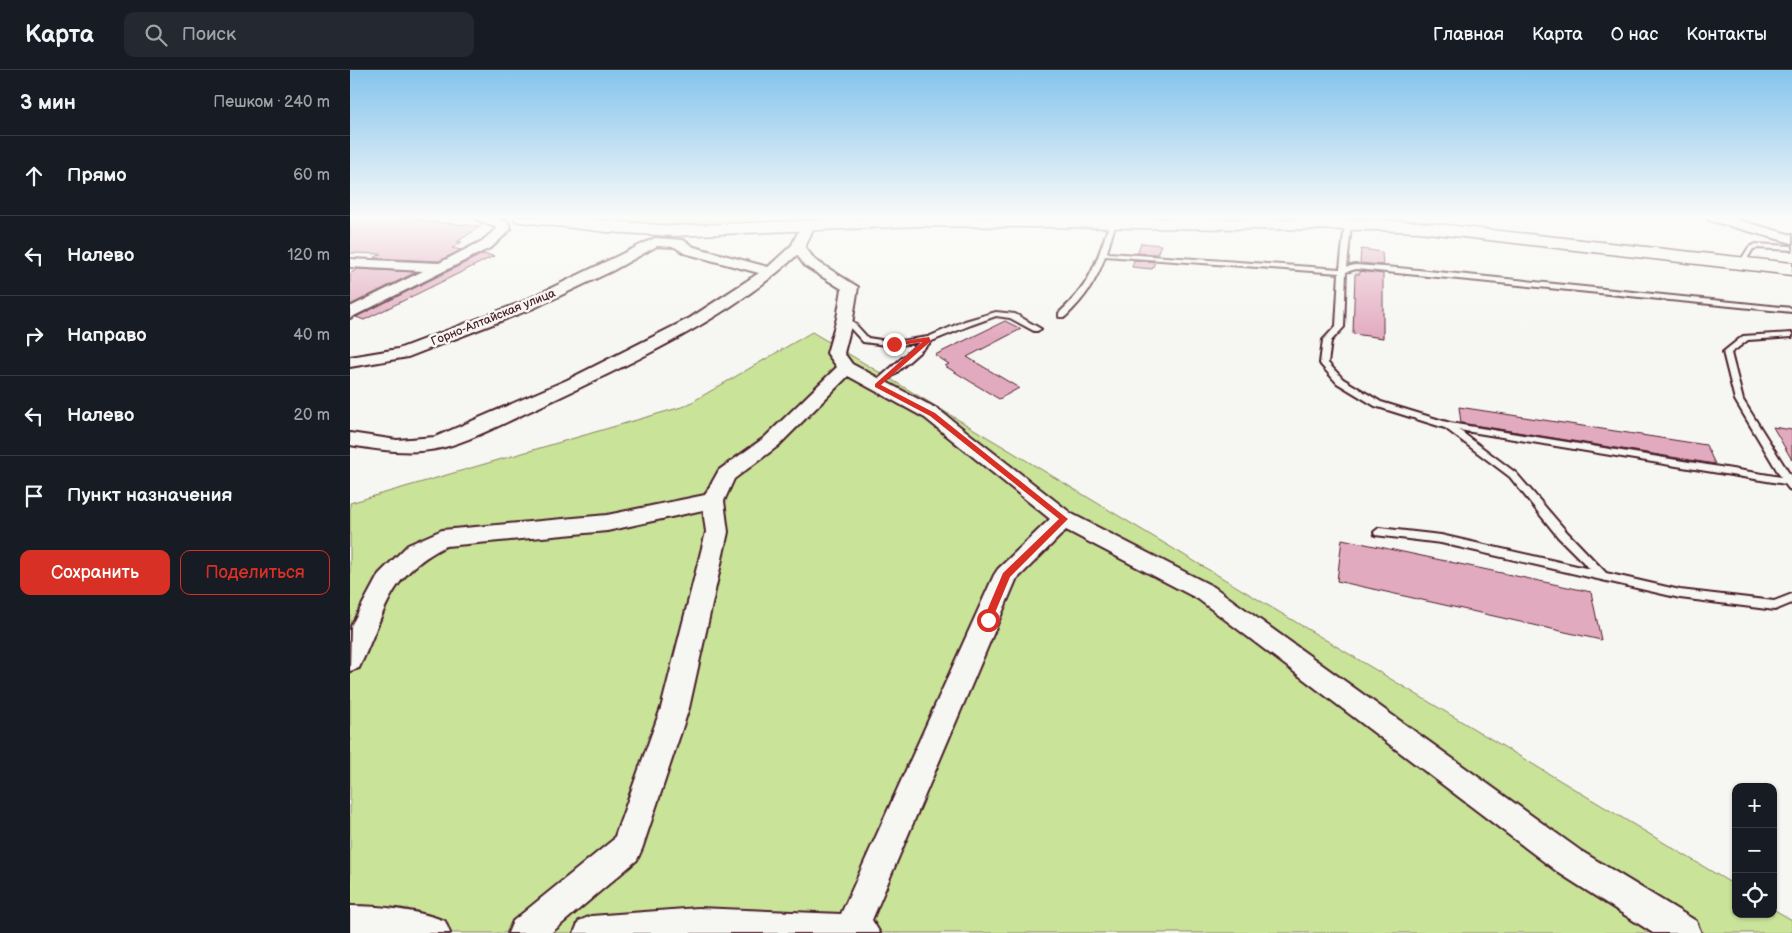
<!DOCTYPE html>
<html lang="ru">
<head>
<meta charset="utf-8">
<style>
  body { margin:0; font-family:"Balsamiq Sans",sans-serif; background:#242831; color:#f1f3f6 }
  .controls { position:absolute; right:15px; bottom:15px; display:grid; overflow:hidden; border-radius:10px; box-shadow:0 1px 4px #0004 }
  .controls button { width:45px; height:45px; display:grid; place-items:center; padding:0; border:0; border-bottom:1px solid #363941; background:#171b24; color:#f1f3f6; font:25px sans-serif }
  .stop { position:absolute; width:15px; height:15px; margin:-11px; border:4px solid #d93025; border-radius:50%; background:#fff }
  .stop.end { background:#d93025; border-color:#fff; box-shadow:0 1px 5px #0008 }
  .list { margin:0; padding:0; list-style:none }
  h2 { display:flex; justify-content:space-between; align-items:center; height:65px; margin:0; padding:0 20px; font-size:21px }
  h2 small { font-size:16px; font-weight:400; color:#9ea1a6 }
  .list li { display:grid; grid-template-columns:32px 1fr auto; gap:15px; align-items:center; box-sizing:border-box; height:80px; padding:0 20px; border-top:1px solid #363941 }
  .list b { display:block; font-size:19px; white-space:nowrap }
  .list em { font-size:16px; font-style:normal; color:#9ea1a6 }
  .actions { display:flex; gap:10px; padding:15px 20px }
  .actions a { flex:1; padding:11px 0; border:1px solid #d93025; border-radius:10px; text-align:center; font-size:18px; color:#d93025 }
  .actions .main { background:#d93025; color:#fff }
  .icon { flex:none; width:28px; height:28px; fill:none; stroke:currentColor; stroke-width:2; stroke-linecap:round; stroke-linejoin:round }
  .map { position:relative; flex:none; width:1442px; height:863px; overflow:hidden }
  header { display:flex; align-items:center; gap:30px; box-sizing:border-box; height:70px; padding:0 25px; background:#171b24; border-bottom:1px solid #363941 }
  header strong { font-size:24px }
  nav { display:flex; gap:28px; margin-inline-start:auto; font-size:18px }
  .search { width:350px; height:45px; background:#242831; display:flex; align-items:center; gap:12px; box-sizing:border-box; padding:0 18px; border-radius:10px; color:#9ea1a6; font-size:19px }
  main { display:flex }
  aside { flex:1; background:#171b24 }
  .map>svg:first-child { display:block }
  .green { fill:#c9e399; stroke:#8a8162 }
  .building { fill:#e2aabf; stroke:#4a1f2b }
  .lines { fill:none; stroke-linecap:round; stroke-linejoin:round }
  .lane-casing { stroke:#4a1f2b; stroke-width:4 }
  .street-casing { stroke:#4a1f2b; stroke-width:4 }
  .highway-casing { stroke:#4a1f2b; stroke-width:3 }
  .lane { fill:#f6f6f2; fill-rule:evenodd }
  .street { fill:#f6f6f2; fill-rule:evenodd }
  .highway { fill:#f6f6f2; fill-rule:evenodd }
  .route { fill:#d93025 }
  .labels { text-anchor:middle; stroke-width:5; stroke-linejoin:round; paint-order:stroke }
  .far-street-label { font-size:12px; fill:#4a1f2b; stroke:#f6f6f2 }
</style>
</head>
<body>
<header>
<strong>Карта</strong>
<div class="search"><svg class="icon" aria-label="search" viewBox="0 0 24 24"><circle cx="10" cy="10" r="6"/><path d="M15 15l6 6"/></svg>Поиск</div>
<nav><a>Главная</a><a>Карта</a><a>О нас</a><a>Контакты</a></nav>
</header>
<main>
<aside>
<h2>3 мин<small>Пешком · 240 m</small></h2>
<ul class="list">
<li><svg class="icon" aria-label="ahead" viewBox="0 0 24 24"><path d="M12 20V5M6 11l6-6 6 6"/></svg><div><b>Прямо</b></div><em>60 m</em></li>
<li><svg class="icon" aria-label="left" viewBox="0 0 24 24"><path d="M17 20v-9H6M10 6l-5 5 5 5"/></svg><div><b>Налево</b></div><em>120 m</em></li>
<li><svg class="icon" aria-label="right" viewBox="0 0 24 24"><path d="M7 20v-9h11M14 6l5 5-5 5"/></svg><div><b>Направо</b></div><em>40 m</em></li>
<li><svg class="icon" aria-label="left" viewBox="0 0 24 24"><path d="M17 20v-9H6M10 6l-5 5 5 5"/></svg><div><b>Налево</b></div><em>20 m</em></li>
<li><svg class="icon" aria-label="arrive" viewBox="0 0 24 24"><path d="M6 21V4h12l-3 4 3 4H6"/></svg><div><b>Пункт назначения</b></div></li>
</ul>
<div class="actions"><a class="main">Сохранить</a><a>Поделиться</a></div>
</aside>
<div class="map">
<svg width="1442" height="863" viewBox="0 0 1442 863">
  <rect width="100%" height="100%" fill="#f6f6f2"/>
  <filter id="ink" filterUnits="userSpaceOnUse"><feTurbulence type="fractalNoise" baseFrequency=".02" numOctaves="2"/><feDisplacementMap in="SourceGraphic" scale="10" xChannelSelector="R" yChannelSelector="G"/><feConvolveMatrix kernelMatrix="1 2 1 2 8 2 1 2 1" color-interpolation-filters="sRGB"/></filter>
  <g filter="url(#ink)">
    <!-- green -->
    <path class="green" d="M284 147H408L412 153 321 156 281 154Z
      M462 262 1386 816V844H1423V839L1442 850V863H0V433L335 336Z"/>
    <!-- building -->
    <path class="building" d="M0 147 75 149 71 151 131 156 107 172H112L102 178 111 180 89 191 24 188 31 184 0 183Z
      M791 173 811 175 807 184 787 183Z
      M1011 179 1032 182 1033 195 1010 193Z
      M133 184 144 186 14 250 6 247Z
      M784 190 805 192 802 199 782 197Z
      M7 199 66 202 0 235V204Z
      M1010 201 1033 204V268L1003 264 1005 204H1010Z
      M655 251 671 259 617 287 669 318 649 329 595 296 599 294 585 285Z
      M1109 337 1356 375 1365 394 1111 353Z
      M1423 357 1442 360V390Z
      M992 469 1241 522 1251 570 987 511Z"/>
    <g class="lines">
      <defs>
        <path id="lane" d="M763 150 766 152 757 182 759 183 990 199 995 154 998 152 1001 154 997 197 1005 195 1048 198 1442 238V242L1006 199 996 202 994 257 981 271 978 293 993 309 1031 332 1100 353 1431 407 1385 330 1373 282 1393 266 1442 263V267L1398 270 1381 283 1393 330 1442 408V420L1439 419 1435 414 1109 360 1166 403 1216 461 1256 503 1330 520 1424 531 1442 524V533L1425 540 1330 528 1091 473 1025 465 1024 462 1029 458 1091 465 1240 499 1208 467 1160 407 1095 358 1025 336 987 313 971 295 970 293 973 270 986 256 989 203 755 186C747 211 734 229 715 247H709V243C742 213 746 193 760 152Z
          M1406 174 1442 176V180L1407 178 1403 179 1394 194H1390L1389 193 1399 177Z
          M646 242 665 244 691 259 687 261H684L660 248 646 246 621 255 582 271 530 317H524V313L570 272 544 276 513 272 491 248 495 246H498L518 268 544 272 578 267 615 251Z"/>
        <path id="street" d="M127 147H144L158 152 161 159 142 177 0 248V237L73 201 0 197V189L89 193 132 171 147 158 128 150Z
          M1356 147H1377L1442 165V173L1358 150Z
          M458 151 465 155 455 177 465 190 508 217 503 248 494 283 502 294 589 340 722 444 864 517 1231 781 1346 851 1351 863H1303L1209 803 848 529 716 460 666 510 522 850 530 863H224L229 851 241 846 348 838 491 844 644 505 648 499 700 449 575 348 498 306 428 376 384 409 374 431 378 462 339 638 292 779 287 790 201 863H158L163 851 264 769 311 638 356 462 353 440 257 461 96 476C36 506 36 543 9 598L0 601 1 556 29 504 58 475 92 460 257 445 355 425 369 400 414 368 487 297 477 283 487 248 492 219 455 196 447 185C379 249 273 297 189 337 160 350 121 371 91 378 61 385 30 380 0 375V363L47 370 85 367 217 310 340 248 409 203 334 183 325 177 307 176 262 201 184 238 58 287 0 297V287L48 279 172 232 305 168 333 170 344 177 418 197 442 175 451 155Z
          M0 836C30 836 67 840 95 851L100 863H0Z"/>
        <path id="highway" d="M164 147H213L322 156 548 147 1027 150 1069 152 1442 193V205L1069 162 1027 160 569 156 322 166 257 162 172 152 166 151Z"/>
      </defs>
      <!-- lane casing -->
      <use href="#lane" class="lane-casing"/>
      <!-- street casing -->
      <use href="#street" class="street-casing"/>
      <!-- highway casing -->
      <use href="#highway" class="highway-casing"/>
      <!-- lane -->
      <use href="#lane" class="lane"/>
      <!-- street -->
      <use href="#street" class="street"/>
      <!-- highway -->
      <use href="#highway" class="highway"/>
    </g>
  </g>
  <!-- sky -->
  <linearGradient id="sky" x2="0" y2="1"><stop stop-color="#85c4ec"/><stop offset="0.55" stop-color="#fbfbf9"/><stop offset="1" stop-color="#fbfbf9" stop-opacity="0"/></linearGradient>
  <rect width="1442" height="268" fill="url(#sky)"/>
  <!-- route -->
  <path class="route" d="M579 267 581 271 531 315 585 343 718 449 660 507 642 550 638 554 633 550 653 503 709 449 580 346 525 317V314L572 272 544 276 542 273Z"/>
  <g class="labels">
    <!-- far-street labels -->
    <g class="far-street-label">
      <text transform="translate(143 247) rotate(-22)" y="4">Горно-Алтайская улица</text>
    </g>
  </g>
</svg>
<div class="controls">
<button>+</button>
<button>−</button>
<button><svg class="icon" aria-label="locate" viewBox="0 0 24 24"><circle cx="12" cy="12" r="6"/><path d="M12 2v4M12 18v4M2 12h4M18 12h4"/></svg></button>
</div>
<div class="stop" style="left:638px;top:550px"></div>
<div class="stop end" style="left:544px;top:274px"></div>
</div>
</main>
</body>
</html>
